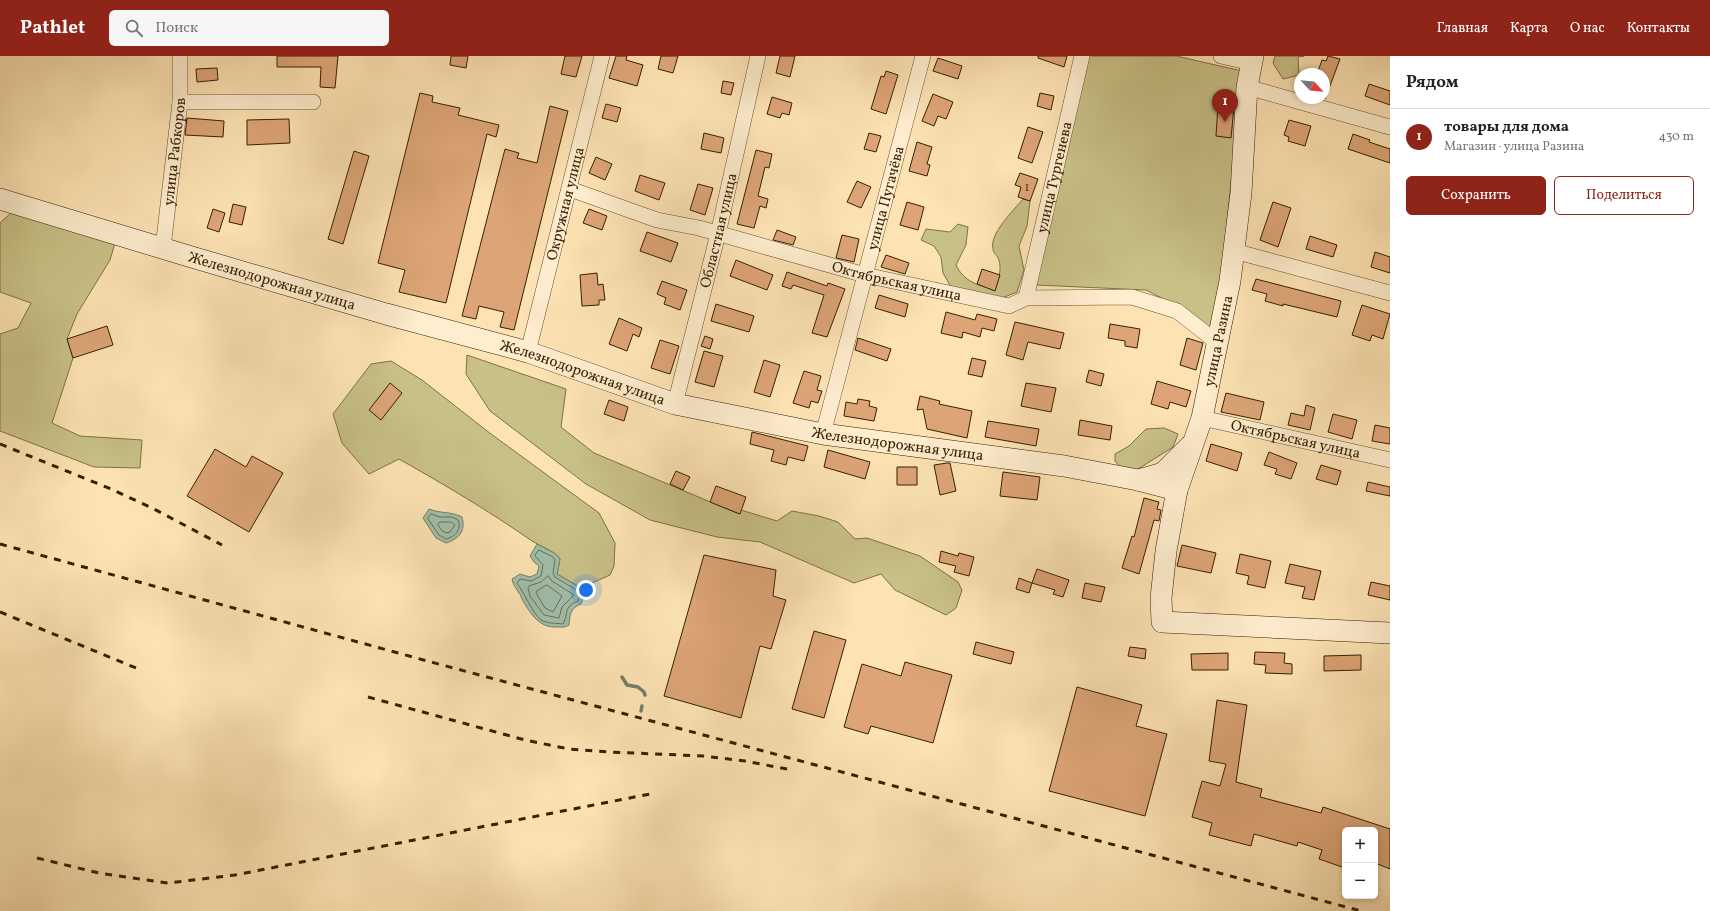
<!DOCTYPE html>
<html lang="ru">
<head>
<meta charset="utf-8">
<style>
  body { margin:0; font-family:Vollkorn,serif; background:#f6f6f6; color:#222 }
  .controls { position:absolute; right:12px; bottom:12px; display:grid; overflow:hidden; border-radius:6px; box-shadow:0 2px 6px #0003 }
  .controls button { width:36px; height:36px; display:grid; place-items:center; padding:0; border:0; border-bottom:1px solid #e0e0e0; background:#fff; color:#222; font:20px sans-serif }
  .compass { position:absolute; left:1294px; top:12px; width:36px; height:36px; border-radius:50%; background:#fff; box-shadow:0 2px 6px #0003; rotate:116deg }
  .you { position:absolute; left:586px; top:534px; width:14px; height:14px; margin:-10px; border:3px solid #fff; border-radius:50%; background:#1a73e8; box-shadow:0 0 0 6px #1a73e833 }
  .badge { display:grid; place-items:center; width:26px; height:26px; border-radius:50%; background:#8f2418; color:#fff; font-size:13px; font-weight:700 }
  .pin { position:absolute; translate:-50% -33px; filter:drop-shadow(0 1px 2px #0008) }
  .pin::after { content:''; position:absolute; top:21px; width:14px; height:12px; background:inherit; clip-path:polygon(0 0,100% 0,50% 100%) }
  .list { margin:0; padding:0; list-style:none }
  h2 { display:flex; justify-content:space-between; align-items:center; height:52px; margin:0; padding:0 16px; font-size:17px }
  h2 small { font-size:13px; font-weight:400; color:#767676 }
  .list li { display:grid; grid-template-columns:26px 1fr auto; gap:12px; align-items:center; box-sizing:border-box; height:56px; padding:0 16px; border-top:1px solid #e0e0e0 }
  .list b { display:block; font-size:15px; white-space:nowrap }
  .list p { margin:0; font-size:13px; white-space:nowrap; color:#767676 }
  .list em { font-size:13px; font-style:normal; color:#767676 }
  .actions { display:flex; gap:8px; padding:12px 16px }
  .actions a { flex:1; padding:9px 0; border:1px solid #8f2418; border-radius:6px; text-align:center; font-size:14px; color:#8f2418 }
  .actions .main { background:#8f2418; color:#fff }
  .icon { flex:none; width:22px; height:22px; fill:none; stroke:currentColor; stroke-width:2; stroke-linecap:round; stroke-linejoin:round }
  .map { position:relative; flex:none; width:1390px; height:855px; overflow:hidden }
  header { display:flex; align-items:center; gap:24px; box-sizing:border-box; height:56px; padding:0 20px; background:#8f2418; color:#fff }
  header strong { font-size:19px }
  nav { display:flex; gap:22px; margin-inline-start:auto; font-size:14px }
  .search { width:280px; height:36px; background:#f6f6f6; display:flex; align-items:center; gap:10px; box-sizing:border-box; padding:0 14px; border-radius:6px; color:#767676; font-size:15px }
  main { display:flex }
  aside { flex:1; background:#fff }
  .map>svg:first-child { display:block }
  .green { fill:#c8c187; stroke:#807044 }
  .water { fill:#a0bea9; stroke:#767e66 }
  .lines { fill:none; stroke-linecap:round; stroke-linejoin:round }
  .shore { stroke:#6c6e55; stroke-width:1 }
  .stream { stroke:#767e66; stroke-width:3.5 }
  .building { fill:#dda577; stroke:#371f01 }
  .street-casing { stroke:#68502e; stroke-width:16 }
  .secondary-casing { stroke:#371f01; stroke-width:22 }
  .street { stroke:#feedce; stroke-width:15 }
  .secondary { stroke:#feedce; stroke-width:21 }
  .rail { stroke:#371f01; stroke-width:3; stroke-dasharray:7 7; stroke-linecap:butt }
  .labels { text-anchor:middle; stroke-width:3; stroke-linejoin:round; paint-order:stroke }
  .number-label { font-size:13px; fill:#60401e }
  .street-label { font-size:15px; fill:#371f01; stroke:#feedce }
</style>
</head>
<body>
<header>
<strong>Pathlet</strong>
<div class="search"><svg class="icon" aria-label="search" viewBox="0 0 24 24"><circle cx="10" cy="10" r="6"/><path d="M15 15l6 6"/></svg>Поиск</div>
<nav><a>Главная</a><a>Карта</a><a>О нас</a><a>Контакты</a></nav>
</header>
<main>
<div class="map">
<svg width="1390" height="855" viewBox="0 0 1390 855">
  <rect width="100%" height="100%" fill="#fde3b4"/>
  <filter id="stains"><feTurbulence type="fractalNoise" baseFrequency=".005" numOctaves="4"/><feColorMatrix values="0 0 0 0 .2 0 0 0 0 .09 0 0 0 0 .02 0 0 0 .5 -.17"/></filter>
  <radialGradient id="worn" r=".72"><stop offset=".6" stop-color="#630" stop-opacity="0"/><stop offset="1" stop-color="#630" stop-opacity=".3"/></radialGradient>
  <!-- green -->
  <path class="green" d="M1088 0H1176L1242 15 1216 277 1181 252 1146 234 1036 229Z
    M1275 0H1304L1298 1 1299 19 1283 23 1273 7Z
    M1023 143 1030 145 1027 170 1019 190 1024 214 1017 236 997 244 951 231 943 217 941 201 934 190 921 184 926 173 950 176 958 168 968 171 966 189 956 209C964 226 978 229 995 234 998 225 1002 214 999 204 998 200 993 197 993 193 989 178 1014 154 1023 143Z
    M11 157 115 187 110 204 77 258 67 283 73 302 52 367 80 380 142 384 140 412 94 411 0 375V278L18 272 31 247 0 236V167Z
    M467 299 566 333 561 371 594 397 739 458 741 454 777 465 792 455 819 460 838 466 855 483 867 482 920 500 958 526 962 534 956 552 946 559 895 534 881 518 854 527 760 486 717 481 650 464 586 428 490 355 466 318Z
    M391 305 422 324 491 378 599 457 615 487 614 510 610 519 581 532 557 518 560 503C553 494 542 491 532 485 489 455 445 429 399 403L369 418 342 387 333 358 371 308Z
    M1164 372 1178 378 1173 391 1135 415 1121 412 1115 405V398L1129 390 1146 373Z"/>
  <!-- water -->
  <path class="water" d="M429 453C442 458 450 455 462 461 466 475 459 483 446 487L436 482 423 462Z
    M537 488 556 498 560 503 557 518 581 532 584 539 581 548C570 552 570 559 569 569 564 572 562 571 557 571 539 572 531 558 523 545 521 542 521 539 519 537 516 532 513 529 512 523L520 518 530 521 537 518 539 510 534 506 530 500Z"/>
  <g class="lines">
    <!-- shore -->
    <path class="shore" d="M431 458 440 461H452L458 464C462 473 455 481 446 483L439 479 428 463Z
      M440 466H451L455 469 450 476 447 477 442 475 438 469Z
      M539 494 553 501 555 504 553 517 555 521 578 535 580 539 578 545C563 551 569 557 563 568 557 567 548 568 541 564 534 559 523 535 517 527L520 523 531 525 541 520 543 509 535 500Z
      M548 520 552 525 574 539 562 551 559 562 544 559 530 540 528 532 529 530 541 526Z
      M547 529 562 540 553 556 545 552 536 537 537 535Z"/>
    <!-- stream -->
    <path class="stream" d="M622 621 627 629 638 631 644 636 645 639
      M641 655 642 650"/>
  </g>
  <!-- building -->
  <path class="building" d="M277 0H338L335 32 320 31 321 11H277Z
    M451 0H468L466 12 450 9Z
    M565 0H582L576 21 561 18Z
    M616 0H627L626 4 643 9 637 30 609 22Z
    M661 0H678L673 17 658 13Z
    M780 0H795L790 21 776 17Z
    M1038 0H1067L1064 11 1038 2Z
    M1328 0 1340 3 1325 43 1324 18H1317L1322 4 1326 5Z
    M938 2 962 10 958 23 933 15Z
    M217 12 218 24 197 26 196 13Z
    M886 15 898 19 886 58 871 53 881 20 884 21Z
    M723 25 734 27 731 39 721 37Z
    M1369 28 1390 35V49L1365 40Z
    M420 37 433 40 432 46 460 52 458 59 499 69 496 81 487 78 446 247 399 236 405 214 378 207Z
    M1040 37 1054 40 1051 54 1037 50Z
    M933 38 953 46 946 63 938 60 934 70 922 65Z
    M772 41 792 47 789 59 782 57 780 62 767 58Z
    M606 48 621 52 617 66 602 62Z
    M1218 49 1234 51 1231 82 1216 80Z
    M550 50 568 55 514 274 500 271 504 256 479 250 476 263 462 260 505 93 519 97 517 102 537 107Z
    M187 62 224 65 223 81 185 79Z
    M289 63 290 87 247 89V64Z
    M1289 64 1311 70 1305 90 1288 85 1289 81 1284 79Z
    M1028 71 1043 76 1032 107 1018 102Z
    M704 77 724 82 721 97 701 93Z
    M869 77 881 80 876 96 864 93Z
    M1353 78 1370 84 1369 86 1390 93V107L1348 93Z
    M917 86 932 91 927 108 930 109 927 120 909 115Z
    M756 94 772 98 769 112 765 111 758 140 768 143 766 152 760 150 754 172 737 168Z
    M354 95 369 100 343 188 328 183Z
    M596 101 612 108 605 124 589 117Z
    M1020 117 1038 123 1030 145 1018 141 1021 131 1015 129Z
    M640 119 665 127 659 144 635 135Z
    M857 125 871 131 861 152 847 146Z
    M698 128 713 132 705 159 690 154Z
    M907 146 924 151 918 174 900 169Z
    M1273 146 1291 152 1278 191 1260 184Z
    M233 148 246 151 242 169 229 166Z
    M213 153 225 157 219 176 207 172Z
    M589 153 607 160 602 174 583 167Z
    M777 174 796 181 793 189 773 184Z
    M647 176 678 187 671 206 640 195Z
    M842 179 859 183 854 206 836 202Z
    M1310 180 1337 189 1333 201 1306 193Z
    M1375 196 1390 201V217L1371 211Z
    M886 199 909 207 905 218 881 211Z
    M736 204 773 219 767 234 730 220Z
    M982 213 1000 219 995 235 977 228Z
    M787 216 827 230 828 227 845 233 827 281 812 277 824 239 793 229 791 233 782 230Z
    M597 217 598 229 603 228 605 244H599V249L582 250 580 219Z
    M1256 223 1341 245 1337 261 1283 248V250L1265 245 1267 238 1252 234Z
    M662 225 687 234 680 254 664 248 666 242 657 238Z
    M879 239 908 248 905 261 875 252Z
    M716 248 754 260 749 276 711 265Z
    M1362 249 1390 258 1383 283 1372 279 1370 285 1352 279Z
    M946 256 975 264 977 258 997 263 994 275 982 272 980 281 963 276 962 282 941 277Z
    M619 262 642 272 639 281 633 278 627 295 609 288Z
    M1015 266 1064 277 1060 293 1028 286 1023 304 1006 299Z
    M1110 268 1140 273 1137 292 1125 290V285L1108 282Z
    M107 270 113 289 73 302 67 283Z
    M705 280 713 283 710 293 701 290Z
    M858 282 891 293 887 305 855 294Z
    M1187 282 1203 287 1196 314 1180 309Z
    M660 284 679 290 670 318 651 312Z
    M704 295 723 300 714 331 695 326Z
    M972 302 986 305 982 321 968 318Z
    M764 304 780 309 770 341 754 336Z
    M1089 314 1104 318 1101 330 1086 326Z
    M804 315 821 320 817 334 822 335 818 347 811 345 809 352 793 347Z
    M1157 325 1191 335 1186 351 1170 346 1168 353 1151 348Z
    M390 327 402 337 381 364 369 354Z
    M1026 327 1056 332 1051 356 1021 350Z
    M1226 337 1264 346 1260 364 1221 356Z
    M920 340 940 345 939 348 972 355 967 382 927 373 923 353 917 354Z
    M858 343 870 345 869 350 877 352 874 365 844 360 846 346 857 348Z
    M609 344 628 351 624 365 604 358Z
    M1306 349 1315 352 1310 374 1288 369 1291 357 1304 360Z
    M1333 358 1357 364 1352 383 1328 376Z
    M1080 364 1112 370 1110 384 1078 379Z
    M988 365 1039 373 1036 390 985 381Z
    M1375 369 1390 372V388L1372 385Z
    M752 376 808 390 804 405 788 401 786 409 771 405 774 394 750 388Z
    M1211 388 1242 397 1237 415 1206 405Z
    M215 393 246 411 252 400 283 417 249 476 187 440Z
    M828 394 870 406 865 423 824 411Z
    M1269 396 1297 407 1291 423 1275 418 1277 413 1264 409Z
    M947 407H950L956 435 940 439 934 409Z
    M1321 409 1341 415 1337 429 1316 423Z
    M897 411H917V429H897Z
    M676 415 690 421 683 434 670 428Z
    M1003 416 1040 421 1037 444 1000 440Z
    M1368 426 1390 431V440L1366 435Z
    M716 430 746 441 740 458 710 446Z
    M1144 442 1159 446 1157 453 1161 454 1159 465 1154 464 1139 518 1122 512 1132 480 1134 481Z
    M1182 489 1216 497 1211 517 1177 510Z
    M941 495 958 500 959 497 974 501 969 520 954 516 956 510 939 506Z
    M1240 498 1271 505 1265 532 1247 528 1249 520 1236 517Z
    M704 499 776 514 773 540 786 544 771 593 760 590 741 662 664 640Z
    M1290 508 1321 515 1314 544 1302 542 1305 531 1285 527Z
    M1037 513 1069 524 1063 541 1053 538 1055 534 1032 527Z
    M1019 522 1032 527 1029 537 1016 533Z
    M1371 526 1390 530V544L1368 539Z
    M1085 527 1105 531 1101 546 1082 542Z
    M814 575 846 584 824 662 792 653Z
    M976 586 1014 596 1011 608 973 598Z
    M1130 591 1146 593 1145 603 1128 600Z
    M1255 596 1285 597 1284 607 1292 608V618L1265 617 1266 609 1254 608Z
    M1228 597V614H1192L1191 598Z
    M1361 599V614L1324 615V600Z
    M905 606 952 619 933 687 871 670 868 678 844 671 862 608 901 620Z
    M1077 631 1142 649 1136 670 1167 678 1145 760 1049 735Z
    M1217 644 1247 649 1236 726 1262 733 1260 741 1321 757 1323 751 1390 773V813L1375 807V774H1345V812L1319 803 1322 794 1298 786 1297 790 1254 778 1251 790 1209 779 1212 767 1192 761 1202 725 1220 730 1226 708 1209 705Z"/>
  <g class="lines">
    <defs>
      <g id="street">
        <path d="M1221 0 1252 7"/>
        <path d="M1247 31 1390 71"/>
        <path d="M180 46H313"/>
        <path id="s1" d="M570 133 657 164 699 172 865 219 1009 250 1026 242 1132 241 1177 255 1218 287"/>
        <path id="s2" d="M163 192 180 46V0"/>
        <path d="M1234 195 1390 237"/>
        <path id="s3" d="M1026 242 1082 0"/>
        <path id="s4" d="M528 296 602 0"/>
        <path id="s5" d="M675 348 718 178 758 0"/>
        <path id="s6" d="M1202 362 1390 404"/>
        <path id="s7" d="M823 378 923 0"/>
      </g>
      <g id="secondary">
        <path d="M1253 0 1247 31 1241 137 1230 225 1202 362 1177 434 1166 495 1161 542 1162 566 1390 577"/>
        <path id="s8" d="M0 143 195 202 386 258 528 296 675 348 823 378 1064 410 1138 424 1177 434"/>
        <path d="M1138 424 1163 417 1190 390"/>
      </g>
    </defs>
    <!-- street casing -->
    <use href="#street" class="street-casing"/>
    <!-- secondary casing -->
    <use href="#secondary" class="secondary-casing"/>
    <!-- street -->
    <use href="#street" class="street"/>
    <!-- secondary -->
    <use href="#secondary" class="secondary"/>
    <!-- rail -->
    <path class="rail" d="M0 388 111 433 154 453 222 489
      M0 488 431 606 1361 855
      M0 556 136 612
      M368 641 525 684 569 693 609 696 703 700 745 705 792 714
      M37 802 99 817 168 827 235 819 650 738"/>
  </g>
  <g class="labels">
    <!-- number labels -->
    <g class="number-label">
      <text x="1027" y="135">1</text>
    </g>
    <!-- street labels -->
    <g class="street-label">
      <text dy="5" stroke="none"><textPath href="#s2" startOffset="97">улица Рабкоров</textPath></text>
      <text dy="5" stroke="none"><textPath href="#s3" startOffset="124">улица Тургенева</textPath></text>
      <text dy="5" stroke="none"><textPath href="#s7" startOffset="244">улица Пугачёва</textPath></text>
      <text dy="5" stroke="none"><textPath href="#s4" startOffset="153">Окружная улица</textPath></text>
      <text dy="5" stroke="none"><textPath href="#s5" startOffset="179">Областная улица</textPath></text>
      <text dy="5" stroke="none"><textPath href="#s8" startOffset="284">Железнодорожная улица</textPath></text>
      <text dy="5" stroke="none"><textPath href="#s1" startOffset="340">Октябрьская улица</textPath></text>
      <text transform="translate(1218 285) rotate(-78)" y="5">улица Разина</text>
      <text dy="5" stroke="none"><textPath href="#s8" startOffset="608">Железнодорожная улица</textPath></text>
      <text dy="5" stroke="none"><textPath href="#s6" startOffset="96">Октябрьская улица</textPath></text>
      <text dy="5" stroke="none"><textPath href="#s8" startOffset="932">Железнодорожная улица</textPath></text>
    </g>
  </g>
  <rect width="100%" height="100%" filter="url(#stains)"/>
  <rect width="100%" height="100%" fill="url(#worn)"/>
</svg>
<div class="controls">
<button>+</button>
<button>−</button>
</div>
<svg class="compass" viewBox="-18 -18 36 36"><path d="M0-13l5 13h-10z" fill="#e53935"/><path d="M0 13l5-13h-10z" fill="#767676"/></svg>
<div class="you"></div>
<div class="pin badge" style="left:1225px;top:66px">1</div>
</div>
<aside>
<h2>Рядом<small></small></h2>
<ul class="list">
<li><span class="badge">1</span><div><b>товары для дома</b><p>Магазин · улица Разина</p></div><em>430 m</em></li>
</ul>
<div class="actions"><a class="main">Сохранить</a><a>Поделиться</a></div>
</aside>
</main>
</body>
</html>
